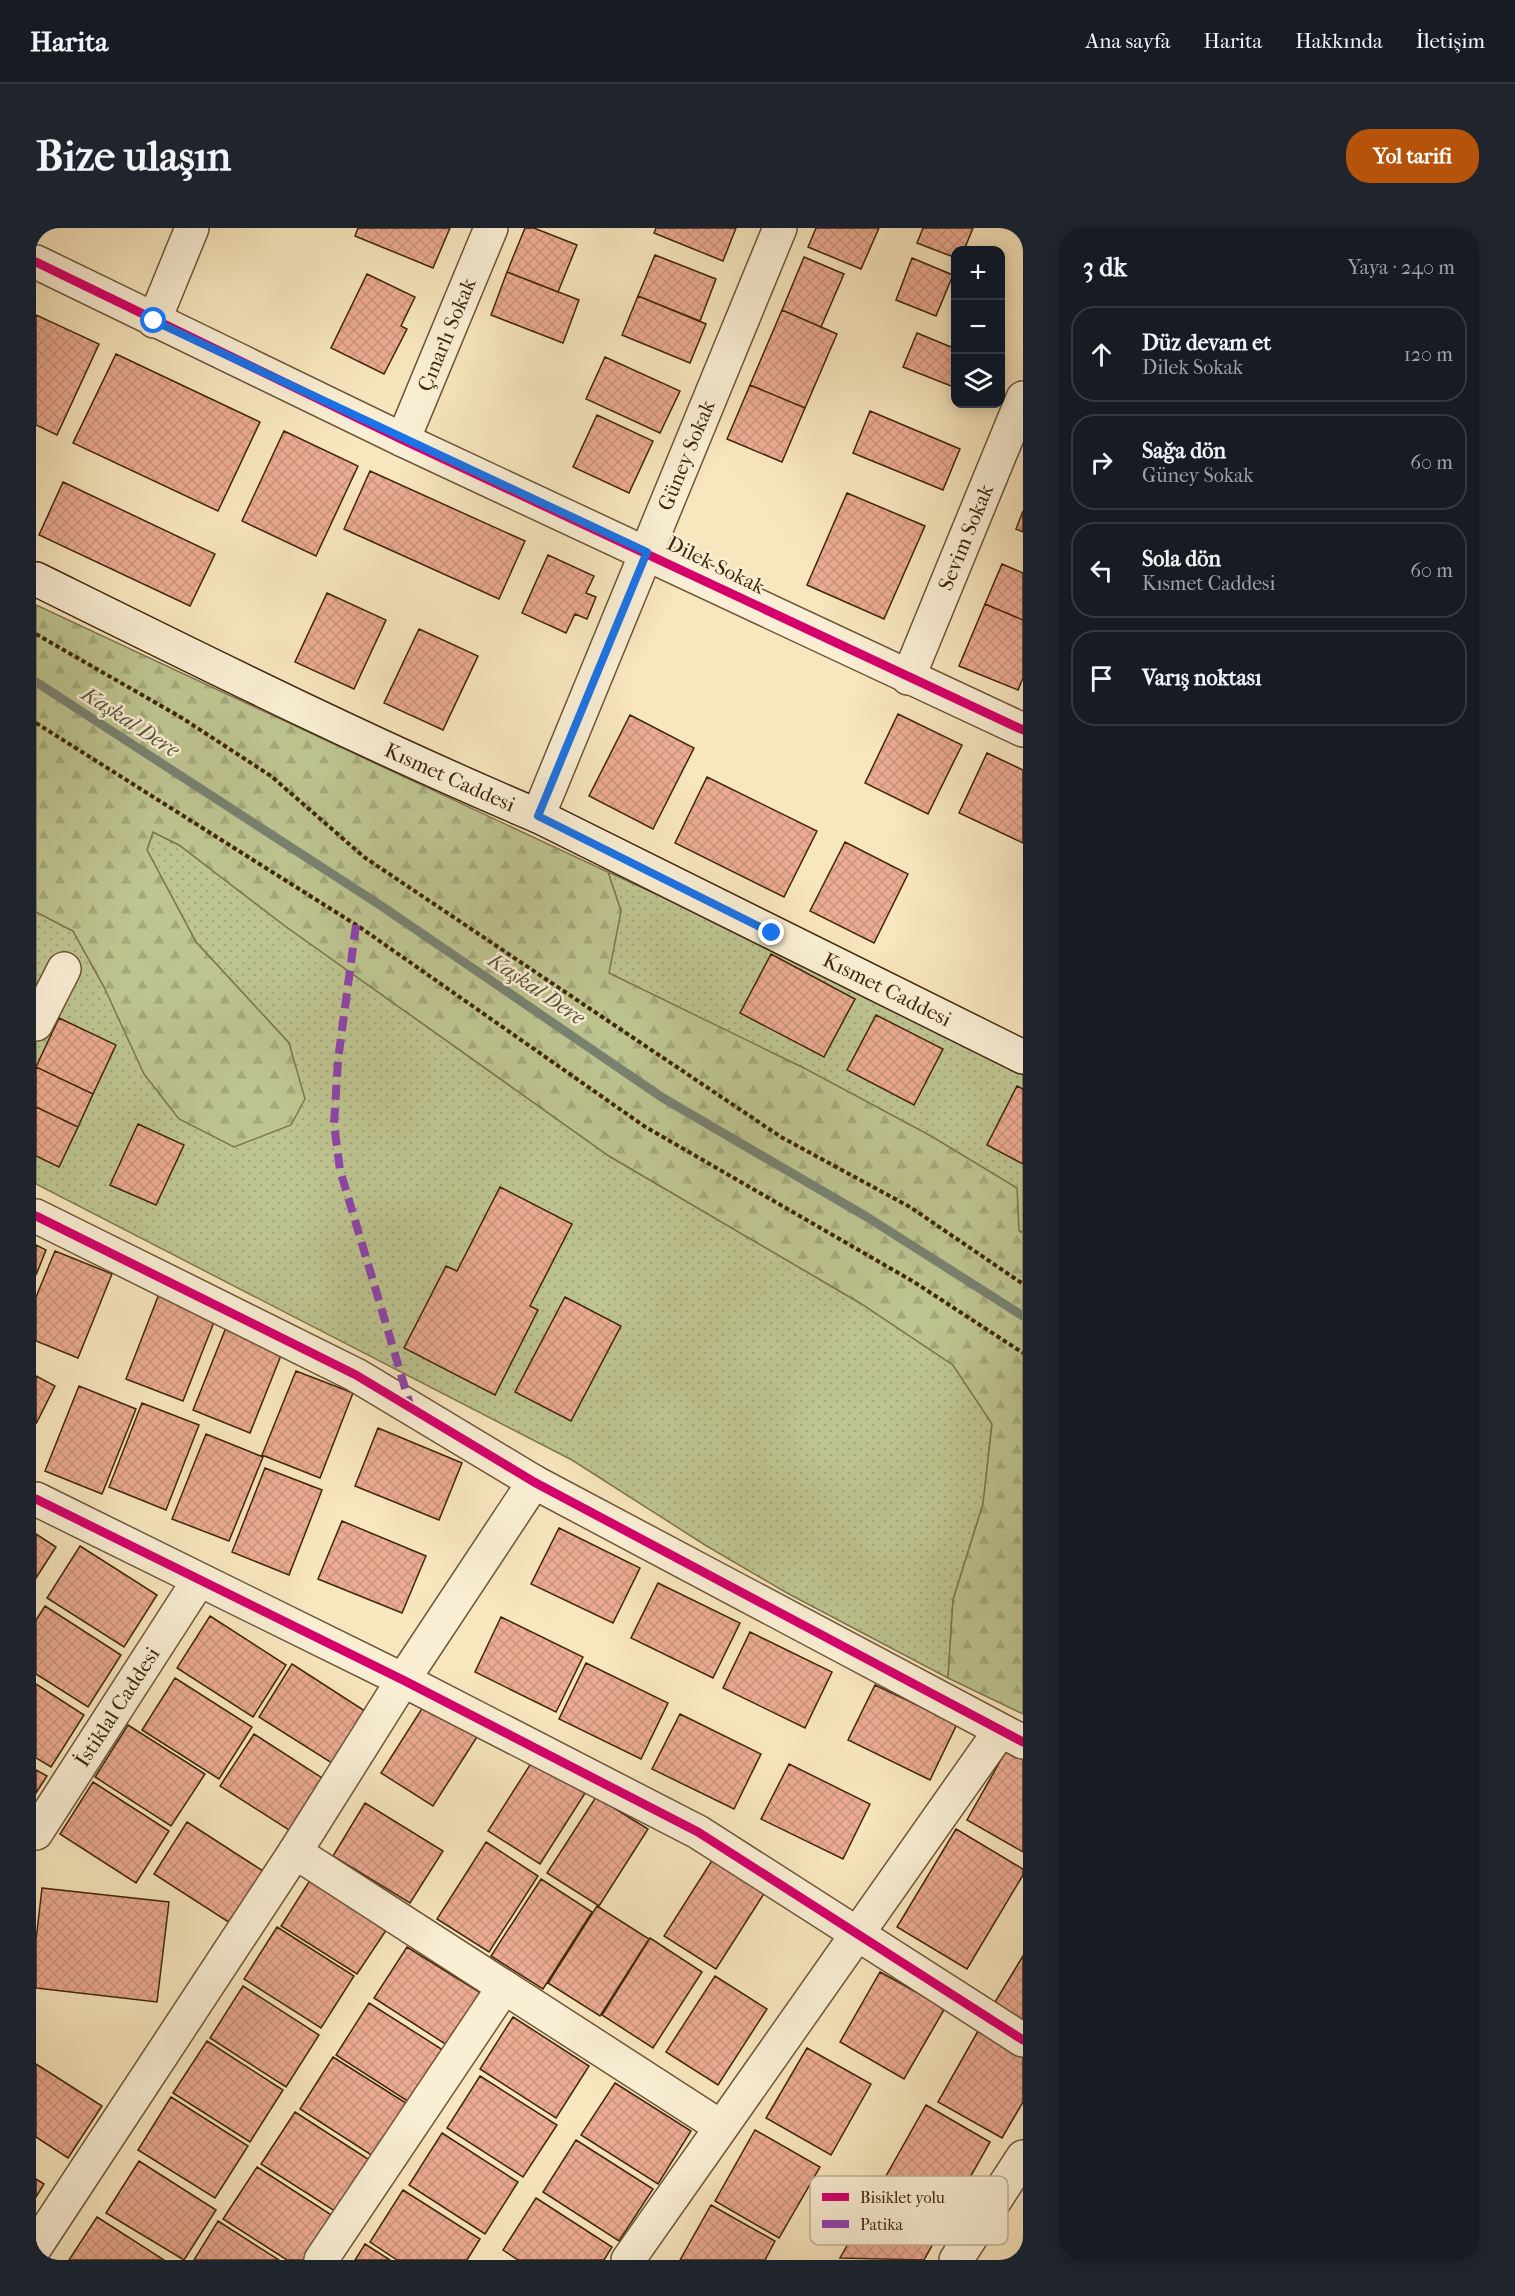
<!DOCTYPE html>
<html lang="tr">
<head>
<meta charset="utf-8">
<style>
  body { margin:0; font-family:"IM FELL French Canon",serif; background:#20242c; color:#f1f3f6 }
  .controls { position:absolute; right:18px; top:18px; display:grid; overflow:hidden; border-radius:12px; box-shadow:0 3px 15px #0003 }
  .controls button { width:54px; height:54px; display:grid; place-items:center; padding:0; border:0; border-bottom:2px solid #363941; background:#171b24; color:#f1f3f6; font:30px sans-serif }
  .stop { position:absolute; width:18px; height:18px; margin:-14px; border:4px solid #1a73e8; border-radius:50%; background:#fff }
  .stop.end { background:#1a73e8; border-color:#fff; box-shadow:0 2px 6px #0008 }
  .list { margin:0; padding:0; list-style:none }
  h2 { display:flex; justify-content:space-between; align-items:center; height:78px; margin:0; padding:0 24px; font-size:26px }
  h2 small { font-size:20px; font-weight:400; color:#9ea1a6 }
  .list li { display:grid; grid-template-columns:39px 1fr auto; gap:18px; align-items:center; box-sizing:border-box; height:96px; margin:0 12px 12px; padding:0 12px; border:2px solid #363941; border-radius:24px }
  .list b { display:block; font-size:22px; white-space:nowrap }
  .list p { margin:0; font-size:20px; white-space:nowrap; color:#9ea1a6 }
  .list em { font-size:20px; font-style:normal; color:#9ea1a6 }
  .icon { flex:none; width:33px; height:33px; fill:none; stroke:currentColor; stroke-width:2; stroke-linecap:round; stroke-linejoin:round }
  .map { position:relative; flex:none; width:987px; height:2032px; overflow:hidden; border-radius:24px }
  header { display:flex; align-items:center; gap:36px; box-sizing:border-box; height:84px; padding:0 30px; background:#171b24; border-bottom:2px solid #363941 }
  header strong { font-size:28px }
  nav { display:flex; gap:33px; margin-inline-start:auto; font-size:21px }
  .intro { display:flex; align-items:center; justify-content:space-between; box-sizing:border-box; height:144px; padding:0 36px }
  h1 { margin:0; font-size:42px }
  .button { padding:15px 27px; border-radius:24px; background:#b45309; color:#fff; font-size:21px; font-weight:700 }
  main { display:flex; gap:36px; padding:0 36px }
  aside { flex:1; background:#171b24; border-radius:24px; box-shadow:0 3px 15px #0003 }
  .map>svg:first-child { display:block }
  .grass { fill:url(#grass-dots); stroke:#7f764e; stroke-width:1.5 }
  .forest { fill:url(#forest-firs); stroke:#7f764e; stroke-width:1.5 }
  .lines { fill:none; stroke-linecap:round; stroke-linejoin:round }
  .stream { stroke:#788271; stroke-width:9 }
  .building { fill:url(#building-cross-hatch); stroke:#40260a; stroke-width:1.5 }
  .street-casing { stroke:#6e5637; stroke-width:36 }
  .secondary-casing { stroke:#40260a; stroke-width:36 }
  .path { stroke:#40260a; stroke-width:4; stroke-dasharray:4.5 3; stroke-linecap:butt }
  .street { stroke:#faefd5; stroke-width:33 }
  .secondary { stroke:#faefd5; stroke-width:33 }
  .quiet { stroke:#8e44ad; stroke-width:8; stroke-dasharray:15 8; stroke-linecap:butt }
  .cycleway-casing { stroke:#faefd5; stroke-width:13 }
  .cycleway { stroke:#d6006c; stroke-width:9 }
  .route { stroke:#1a73e8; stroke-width:8 }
  .labels { text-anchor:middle; stroke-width:5; stroke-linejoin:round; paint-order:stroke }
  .street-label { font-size:21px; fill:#40260a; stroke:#faefd5 }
  .water-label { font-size:22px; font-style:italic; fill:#5c543d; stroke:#faefd5 }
  .key { fill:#faefd5; stroke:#c2b398; stroke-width:1.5 }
  .key-label { font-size:16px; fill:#40260a }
</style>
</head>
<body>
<header>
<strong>Harita</strong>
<nav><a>Ana sayfa</a><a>Harita</a><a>Hakkında</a><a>İletişim</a></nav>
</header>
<div class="intro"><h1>Bize ulaşın</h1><a class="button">Yol tarifi</a></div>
<main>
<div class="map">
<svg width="987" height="2032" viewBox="0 0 987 2032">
  <defs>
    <pattern id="grass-dots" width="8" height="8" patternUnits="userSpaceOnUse" patternTransform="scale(1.5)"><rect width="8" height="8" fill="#bec591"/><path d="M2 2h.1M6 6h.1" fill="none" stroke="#a4a97c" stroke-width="1.8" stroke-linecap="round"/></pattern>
    <pattern id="forest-firs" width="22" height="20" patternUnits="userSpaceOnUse" patternTransform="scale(1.5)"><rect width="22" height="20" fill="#bec591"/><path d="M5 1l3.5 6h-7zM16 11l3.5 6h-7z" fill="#a4a97c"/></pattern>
    <pattern id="building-cross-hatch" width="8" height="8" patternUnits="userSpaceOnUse" patternTransform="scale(1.5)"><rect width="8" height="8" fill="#ecab93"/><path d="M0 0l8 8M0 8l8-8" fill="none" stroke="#cb937d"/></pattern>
  </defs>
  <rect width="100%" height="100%" fill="#f8e6be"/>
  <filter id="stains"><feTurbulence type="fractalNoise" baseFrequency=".00333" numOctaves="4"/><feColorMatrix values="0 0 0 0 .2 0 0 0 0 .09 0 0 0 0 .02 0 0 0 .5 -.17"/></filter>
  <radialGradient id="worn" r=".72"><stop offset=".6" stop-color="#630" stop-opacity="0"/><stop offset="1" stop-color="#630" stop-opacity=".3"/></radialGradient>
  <!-- grass -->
  <path class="grass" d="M117 604 143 617 249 698 573 928 824 1075 917 1137 956 1195 947 1276 917 1372 912 1450 751 1365 669 1317 536 1232 0 956V684L37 703 68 759 253 815 160 714 111 622Z
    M572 644 731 717 987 847V1005L639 779 572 745 585 683Z"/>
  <!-- forest -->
  <path class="forest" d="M0 377 572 644 585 683 573 745 770 841 895 908 981 960 983 1003 987 1005V1486L912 1450 917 1372 947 1276 956 1196 917 1137 824 1075 573 928 249 698 143 617 117 604 111 622 160 714 253 815 269 871 255 897 198 919 143 891 108 846 68 759 37 703 0 684Z"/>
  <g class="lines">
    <!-- stream -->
    <path class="stream" d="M0 454 344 677 627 870 831 989 987 1088"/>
  </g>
  <!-- building -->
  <path class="building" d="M322 0H414L397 40 319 8Z
    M489 0H498L541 17 522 64 471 44Z
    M620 0H700L687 33 618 5Z
    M780 0H843L825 41 772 19Z
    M887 0H937L928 22H920V30L881 15Z
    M619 27 680 51 664 93 602 68Z
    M768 29 808 46 785 99 746 82Z
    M876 30 917 47 900 88 860 72Z
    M471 44 543 72 527 115 455 87Z
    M331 46 379 69 365 98 371 101 348 146 295 120Z
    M602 68 670 96 654 135 586 107Z
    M746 82 801 106 769 180 714 157Z
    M0 87 63 116 21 207 0 197Z
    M881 105 920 121V160L867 139Z
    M80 126 224 194 182 283 37 215Z
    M569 129 644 163 624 205 550 171Z
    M714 157 769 180 746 234 691 211Z
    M834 183 924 221 907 262 817 225Z
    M561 187 617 213 593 265 537 239Z
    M248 203 322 238 280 328 206 293Z
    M334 243 489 313 463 371 308 301Z
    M27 254 179 326 154 378 3 307Z
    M811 265 889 298 848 391 771 357Z
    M987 283V304L980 301Z
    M512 327 558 348 550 365 560 369 551 391 539 386 530 405 486 385Z
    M966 336 987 345V392L949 376Z
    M291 365 350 392 318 461 259 434Z
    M949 376 987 392V450L982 462 923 438Z
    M383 401 442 428 407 502 348 475Z
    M862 486 926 517 892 586 829 555Z
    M594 487 658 520 617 601 553 568Z
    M951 525 987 542V615L923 585Z
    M671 549 781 603 748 669 639 615Z
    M809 614 872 646 838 715 774 683Z
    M735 726 819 771 788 829 704 785Z
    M840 787 907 821 878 877 811 842Z
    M23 790 80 817 57 866 0 839Z
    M0 839 57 866 42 899 0 879Z
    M981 858 987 861V936L951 917Z
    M0 879 42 899 23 939 0 928Z
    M102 896 148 917 120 977 74 957Z
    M464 959 536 996 494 1078 502 1082 459 1167 368 1120 410 1038 421 1043Z
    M0 1017 10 1022 0 1047Z
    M19 1023 76 1046 42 1130 0 1113V1069Z
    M123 1066 180 1089 147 1173 90 1151Z
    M529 1069 585 1098 535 1193 479 1164Z
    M191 1097 248 1120 214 1205 157 1182Z
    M260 1143 317 1165 284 1250 226 1227Z
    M0 1148 19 1158 0 1196Z
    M43 1158 100 1181 66 1266 9 1243Z
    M106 1175 163 1197 130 1282 73 1259Z
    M342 1200 426 1235 403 1292 319 1258Z
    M170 1206 227 1229 193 1313 136 1291Z
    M229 1240 286 1262 253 1347 196 1324Z
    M306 1293 390 1328 366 1385 282 1351Z
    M523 1300 604 1340 577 1395 495 1356Z
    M0 1306 20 1319 0 1350Z
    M44 1318 121 1367 88 1419 11 1370Z
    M622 1355 704 1395 677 1450 595 1410Z
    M9 1378 85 1427 52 1479 0 1446V1392Z
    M174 1388 250 1437 217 1489 141 1440Z
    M465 1389 547 1429 520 1484 439 1444Z
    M714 1404 796 1444 769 1500 687 1460Z
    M550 1435 632 1475 605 1531 523 1491Z
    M256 1436 332 1485 299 1537 223 1489Z
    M139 1450 216 1499 183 1551 106 1502Z
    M0 1456 48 1487 15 1539 0 1530Z
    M839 1457 921 1496 894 1552 812 1512Z
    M394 1468 446 1501 397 1578 345 1545Z
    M644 1486 725 1526 698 1581 616 1541Z
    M92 1497 169 1546 135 1598 59 1549Z
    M218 1506 294 1555 261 1607 184 1558Z
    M971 1521 987 1530V1624L931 1592Z
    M501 1526 553 1559 504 1636 452 1603Z
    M753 1536 834 1576 807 1631 725 1591Z
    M0 1542 11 1548 0 1565Z
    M57 1554 133 1603 100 1655 24 1606Z
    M560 1569 612 1601 563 1678 511 1645Z
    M329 1575 407 1623 374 1675 297 1628Z
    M151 1594 227 1643 194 1695 118 1646Z
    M920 1601 987 1641V1647L931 1741 861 1699Z
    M450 1614 502 1648 453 1724 401 1691Z
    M677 1631 729 1664 680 1741 628 1708Z
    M278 1646 355 1695 321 1746 245 1698Z
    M505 1651 556 1684 507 1761 455 1728Z
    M6 1660 133 1674 121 1774 0 1760V1712Z
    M561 1678 613 1711 564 1788 512 1755Z
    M241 1699 318 1748 285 1800 208 1751Z
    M614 1710 666 1744 617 1820 566 1787Z
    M371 1719 448 1767 414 1819 338 1770Z
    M987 1728V1797L956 1779Z
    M844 1744 909 1780 868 1851 804 1814Z
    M679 1748 731 1781 682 1857 630 1824Z
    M207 1758 283 1807 250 1859 174 1810Z
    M333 1775 410 1824 376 1876 300 1827Z
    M477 1789 553 1838 520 1890 444 1841Z
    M942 1803 987 1828V1874L966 1910 902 1874Z
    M171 1813 247 1862 214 1914 137 1865Z
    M771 1820 835 1856 795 1927 730 1890Z
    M297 1829 373 1877 340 1930 264 1881Z
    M0 1836 66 1878 32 1930 0 1909Z
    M444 1848 521 1897 487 1949 411 1900Z
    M579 1855 655 1903 622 1956 545 1907Z
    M135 1869 212 1918 179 1970 102 1922Z
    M890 1877 954 1914 914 1985 850 1948Z
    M259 1884 335 1933 302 1985 225 1936Z
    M719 1902 784 1939 743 2010 679 1973Z
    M406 1905 482 1954 449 2006 373 1957Z
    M540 1912 617 1961 583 2013 507 1964Z
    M103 1933 180 1982 148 2032 70 1985Z
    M221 1939 297 1988 269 2032H251L187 1991Z
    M0 1951 8 1956 0 1969Z
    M844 1960 908 1996 888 2032 804 2030Z
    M367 1962 444 2011 431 2032H361L334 2014Z
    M500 1970 576 2019 568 2032H482L467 2022Z
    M675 1977 739 2013 729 2032H644Z
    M61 1989 128 2032H33Z
    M182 1993 243 2032H158Z
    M329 2016 354 2032H319Z"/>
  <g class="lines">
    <defs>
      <g id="street">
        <path d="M0 34 367 212 987 502"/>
        <path d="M118 93 156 0"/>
        <path id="s1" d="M367 212 455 0"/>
        <path id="s2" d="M872 450 987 170"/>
        <path id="s3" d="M502 588 744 0"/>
        <path d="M0 796 28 741"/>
        <path d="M0 988 320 1147 498 1254 987 1514"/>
        <path d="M0 1271 367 1452 662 1604 987 1812"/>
        <path id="s4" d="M0 1605 163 1352"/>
        <path d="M259 1624 685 1899"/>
        <path d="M0 2018 259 1624 367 1452 498 1254"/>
        <path d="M285 2032 468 1759"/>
        <path d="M592 2032 964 1503"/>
        <path d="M920 2032 987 1929"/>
      </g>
      <g id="secondary">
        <path id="s5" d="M0 351C166 433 332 516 502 588L987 829"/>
      </g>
    </defs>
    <!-- street casing -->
    <use href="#street" class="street-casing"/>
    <!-- secondary casing -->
    <use href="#secondary" class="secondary-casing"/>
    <!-- path -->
    <path class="path" d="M0 406 146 490 235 548 328 629 745 909 874 979 987 1056
      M0 495 325 700 608 898 878 1054 987 1125"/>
    <!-- street -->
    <use href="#street" class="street"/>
    <!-- secondary -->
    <use href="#secondary" class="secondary"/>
    <!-- quiet -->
    <path class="quiet" d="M320 697 302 832 298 896 304 942 375 1180"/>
    <defs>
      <path id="cycleway" d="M0 34 367 212 987 502
        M0 988 320 1147 498 1254 987 1514
        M0 1271 367 1452 662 1604 987 1812"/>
    </defs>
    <!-- cycleway casing -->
    <use href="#cycleway" class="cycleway-casing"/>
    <!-- cycleway -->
    <use href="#cycleway" class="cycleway"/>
  </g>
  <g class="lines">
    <!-- route -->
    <path class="route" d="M118 93 611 324 502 588 736 705"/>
  </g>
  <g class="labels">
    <!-- street labels -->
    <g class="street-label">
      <text dy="7" stroke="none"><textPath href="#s1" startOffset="114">Çınarlı Sokak</textPath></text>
      <text dy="7" stroke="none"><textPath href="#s3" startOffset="390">Güney Sokak</textPath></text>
      <text dy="7" stroke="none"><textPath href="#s2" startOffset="152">Sevim Sokak</textPath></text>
      <text transform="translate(680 337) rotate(26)" y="7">Dilek Sokak</text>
      <text dy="7" stroke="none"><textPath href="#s5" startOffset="459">Kısmet Caddesi</textPath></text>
      <text dy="7" stroke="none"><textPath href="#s5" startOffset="945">Kısmet Caddesi</textPath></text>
      <text dy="7" stroke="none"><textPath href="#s4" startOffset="150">İstiklal Caddesi</textPath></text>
    </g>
    <!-- water labels -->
    <g class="water-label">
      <text transform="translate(95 493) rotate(33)" y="8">Kaşkal Dere</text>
      <text transform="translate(501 760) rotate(34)" y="8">Kaşkal Dere</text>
    </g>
  </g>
  <!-- legend -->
  <rect x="774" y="1948" width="198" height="69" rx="9" class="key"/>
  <rect x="786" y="1965" width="27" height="8" fill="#d6006c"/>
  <rect x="786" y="1992" width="27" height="8" fill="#8e44ad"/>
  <g class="key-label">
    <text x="824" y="1975">Bisiklet yolu</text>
    <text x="824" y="2002">Patika</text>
  </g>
  <rect width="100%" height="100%" filter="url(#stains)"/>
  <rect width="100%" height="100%" fill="url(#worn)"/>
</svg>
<div class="controls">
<button>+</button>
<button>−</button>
<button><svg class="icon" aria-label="layers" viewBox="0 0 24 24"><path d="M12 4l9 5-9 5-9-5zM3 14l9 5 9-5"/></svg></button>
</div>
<div class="stop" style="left:118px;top:93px"></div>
<div class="stop end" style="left:736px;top:705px"></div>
</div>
<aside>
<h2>3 dk<small>Yaya · 240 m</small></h2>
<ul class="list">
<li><svg class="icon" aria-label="ahead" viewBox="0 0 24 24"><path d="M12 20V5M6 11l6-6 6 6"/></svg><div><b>Düz devam et</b><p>Dilek Sokak</p></div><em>120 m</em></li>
<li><svg class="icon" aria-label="right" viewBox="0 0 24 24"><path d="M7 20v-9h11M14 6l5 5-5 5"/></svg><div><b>Sağa dön</b><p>Güney Sokak</p></div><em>60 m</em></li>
<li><svg class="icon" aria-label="left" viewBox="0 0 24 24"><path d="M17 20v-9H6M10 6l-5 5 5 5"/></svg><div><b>Sola dön</b><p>Kısmet Caddesi</p></div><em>60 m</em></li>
<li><svg class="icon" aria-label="arrive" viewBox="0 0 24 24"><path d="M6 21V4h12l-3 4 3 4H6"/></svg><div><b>Varış noktası</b></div></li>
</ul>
</aside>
</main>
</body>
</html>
